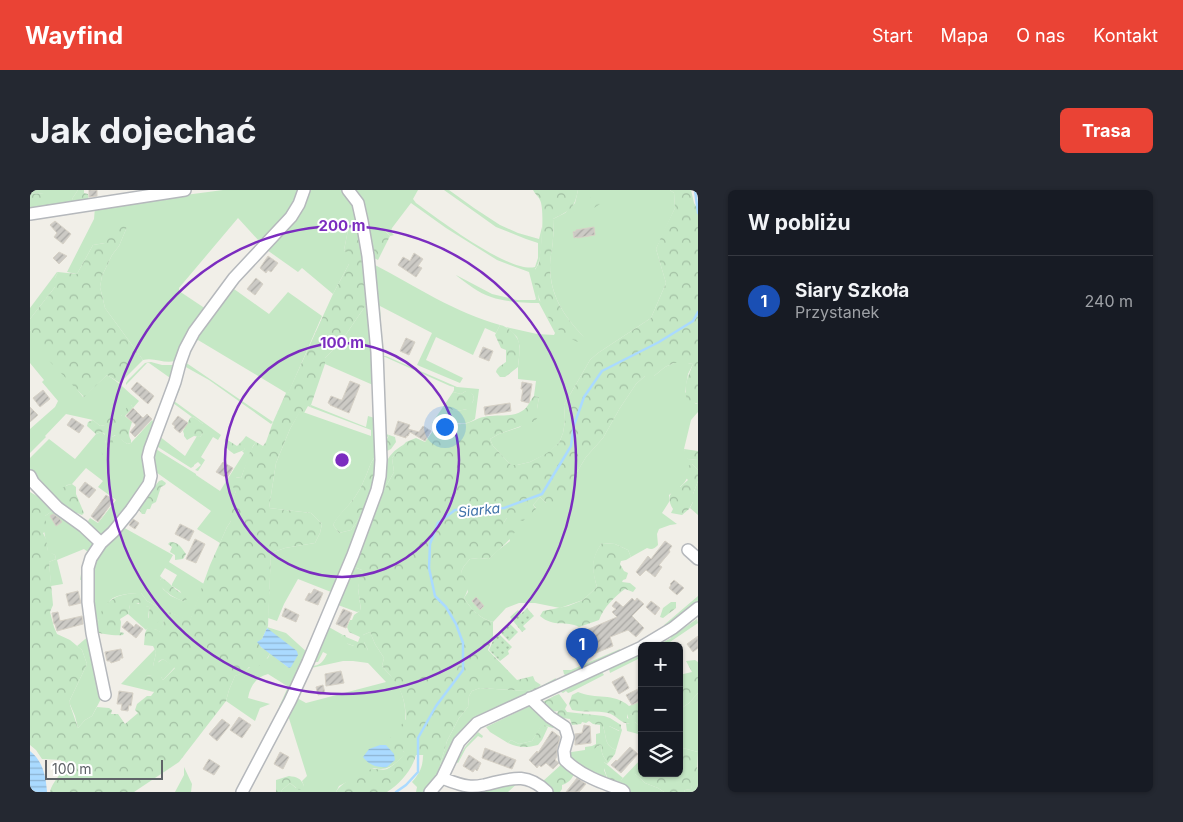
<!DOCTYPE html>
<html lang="pl">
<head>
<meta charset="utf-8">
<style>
  body { margin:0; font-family:Inter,sans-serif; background:#242831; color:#f1f3f6 }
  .controls { position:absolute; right:15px; bottom:15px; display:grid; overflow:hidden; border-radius:8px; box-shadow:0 1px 4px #0004 }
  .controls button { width:45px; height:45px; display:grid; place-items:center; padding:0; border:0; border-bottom:1px solid #363941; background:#171b24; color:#f1f3f6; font:25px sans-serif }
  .scale { position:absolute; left:15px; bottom:12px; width:118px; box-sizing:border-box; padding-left:5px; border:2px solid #5f6368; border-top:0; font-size:14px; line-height:18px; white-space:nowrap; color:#5f6368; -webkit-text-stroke:4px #fff; paint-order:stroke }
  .you { position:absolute; left:414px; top:236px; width:18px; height:18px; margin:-12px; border:4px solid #fff; border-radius:50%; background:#1a73e8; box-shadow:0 0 0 8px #1a73e833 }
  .badge { display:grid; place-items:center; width:32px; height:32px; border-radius:50%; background:#ea4335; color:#fff; font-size:16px; font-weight:700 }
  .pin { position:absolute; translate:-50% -41px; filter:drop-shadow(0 1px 2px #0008) }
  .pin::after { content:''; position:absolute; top:26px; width:18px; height:15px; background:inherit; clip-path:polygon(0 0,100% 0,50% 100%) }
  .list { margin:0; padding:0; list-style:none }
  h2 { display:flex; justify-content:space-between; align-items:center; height:65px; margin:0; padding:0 20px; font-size:21px }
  h2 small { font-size:16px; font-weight:400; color:#9ea1a6 }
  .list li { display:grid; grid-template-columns:32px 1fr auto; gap:15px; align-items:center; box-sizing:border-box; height:90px; padding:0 20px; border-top:1px solid #363941 }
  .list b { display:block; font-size:19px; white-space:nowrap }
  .list p { margin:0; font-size:16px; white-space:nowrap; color:#9ea1a6 }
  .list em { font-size:16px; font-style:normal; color:#9ea1a6 }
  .icon { flex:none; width:28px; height:28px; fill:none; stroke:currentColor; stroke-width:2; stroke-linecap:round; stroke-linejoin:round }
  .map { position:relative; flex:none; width:668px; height:602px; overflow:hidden; border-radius:8px }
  header { display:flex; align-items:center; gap:30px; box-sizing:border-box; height:70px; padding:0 25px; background:#ea4335; color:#fff }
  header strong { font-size:24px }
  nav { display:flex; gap:28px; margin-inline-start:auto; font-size:18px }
  .intro { display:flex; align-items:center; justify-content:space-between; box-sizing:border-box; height:120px; padding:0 30px }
  h1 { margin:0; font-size:35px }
  .button { padding:12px 22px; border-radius:8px; background:#ea4335; color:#fff; font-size:18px; font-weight:700 }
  main { display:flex; gap:30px; padding:0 30px }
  aside { flex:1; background:#171b24; border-radius:8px; box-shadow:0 1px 4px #0004 }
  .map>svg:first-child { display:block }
  .green { fill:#c5e8c5; fill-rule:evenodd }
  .forest { fill:url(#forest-crowns) }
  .park { fill:url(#park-dots) }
  .water { fill:url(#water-rules) }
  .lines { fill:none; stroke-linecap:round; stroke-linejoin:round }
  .stream { stroke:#aadaff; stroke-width:2.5 }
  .building { fill:url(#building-hatch); stroke:#d6d1c6 }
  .minor-casing { stroke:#b5b8bc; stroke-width:14 }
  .minor { stroke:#fff; stroke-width:11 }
  .ring { fill:none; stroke:#7b2cbf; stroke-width:2.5 }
  .labels { text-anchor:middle; stroke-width:4; stroke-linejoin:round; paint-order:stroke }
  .water-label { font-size:14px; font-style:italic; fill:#4174aa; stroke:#fff }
  .centre { fill:#7b2cbf; stroke:#fff; stroke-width:2.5 }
  .ring-label { font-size:15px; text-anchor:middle; font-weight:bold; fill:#7b2cbf; stroke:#fff; stroke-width:4; stroke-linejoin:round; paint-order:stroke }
</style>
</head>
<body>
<header>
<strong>Wayfind</strong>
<nav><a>Start</a><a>Mapa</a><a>O nas</a><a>Kontakt</a></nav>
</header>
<div class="intro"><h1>Jak dojechać</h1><a class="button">Trasa</a></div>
<main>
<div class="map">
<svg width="668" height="602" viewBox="0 0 668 602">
  <defs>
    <pattern id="forest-crowns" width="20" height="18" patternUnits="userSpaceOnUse" patternTransform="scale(1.25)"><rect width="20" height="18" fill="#c5e8c5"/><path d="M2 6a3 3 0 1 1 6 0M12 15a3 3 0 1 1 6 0" fill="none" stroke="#a3c0a4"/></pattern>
    <pattern id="park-dots" width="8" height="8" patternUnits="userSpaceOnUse" patternTransform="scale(1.25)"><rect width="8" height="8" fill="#c5e8c5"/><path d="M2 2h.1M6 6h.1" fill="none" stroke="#a3c0a4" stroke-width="1.8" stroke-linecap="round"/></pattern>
    <pattern id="water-rules" width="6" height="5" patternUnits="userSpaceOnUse" patternTransform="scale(1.25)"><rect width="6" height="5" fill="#aadaff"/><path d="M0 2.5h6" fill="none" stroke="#8eb4d2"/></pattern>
    <pattern id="building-hatch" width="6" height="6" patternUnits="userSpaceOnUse" patternTransform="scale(1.25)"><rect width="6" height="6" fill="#cccac5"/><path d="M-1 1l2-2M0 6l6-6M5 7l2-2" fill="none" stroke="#a9a8a4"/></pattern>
  </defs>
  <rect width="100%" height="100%" fill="#f1efe8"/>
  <!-- green -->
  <path class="green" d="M0 0H48L42 9 46 13 0 20 14 3 0 4Z
    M193 0H272L271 4 145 171C134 174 124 167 113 170L75 118 70 97 72 86 82 65 89 56 97 37 75 53 63 55 47 84 37 82 64 29 65 17ZM208 28 230 52 176 119 149 101V98Z
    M277 0H311L313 1 327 21 344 161 343 195 295 174V168L310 153 336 115 331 62 326 30 319 35 314 60 320 66 319 74 303 104 272 78 268 82 237 60Z
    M325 0H388L383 9 386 13C407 28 480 84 505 77L508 68V53L496 49 466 37 414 0H419L444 18 470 35 488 43 509 49 512 37C512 49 512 71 505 79L509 110 554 147C534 126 520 106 520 75 520 66 523 57 523 48 524 42 523 35 523 29L535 23 545 13 548 0H640L644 3 645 18 626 59 636 93 621 128 568 163 560 170 534 215 535 231 533 243 529 253 518 263 500 272 487 275H481L463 256 460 249 469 244 490 237 507 219 509 207 504 206 506 191 488 189V177L490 157 487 147 476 137 507 144 524 145 525 143 509 113C493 113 476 112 461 107 449 103 437 94 427 86L426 85 462 104 487 110H505L506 109 499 82 467 70 416 38 381 13 362 38 361 42 364 45 360 46 355 40 341 56Z
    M345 75C385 96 426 123 470 135L466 143 455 138 443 165 406 147 396 170 433 188 430 193 387 175 402 143 350 116 352 161 341 78Z
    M27 82H28L25 88V97L0 129V118Z
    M202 95 206 97 204 99 239 124 258 102 292 126 258 204 168 150C160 155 158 164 155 172L243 232 241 234 179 190 154 176 150 189V199L144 211 191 245 188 250 183 247 171 267 175 270 168 281 165 280 171 275 168 272 164 275V276L161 278 128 257 124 252 131 234H134L129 246 155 266 167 246 170 247 173 243V234L165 228 162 227 143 213 136 228 134 226 146 195 155 166 161 153Z
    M0 140 53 207 77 185C89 192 98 202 109 211L103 218 101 215 91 226 83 227 75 235 70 236 63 230 36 224 15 246 16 247 0 263V239L25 217 28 211 12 192 14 190 0 173Z
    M352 166H356L427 197 449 199 445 229C433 238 423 231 409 229L406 234 402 233 413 217C420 221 430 221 437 219V213H442L444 209 443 205 439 201H436L431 204 423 202 424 200V197L420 196 355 167H353L352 169 356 244 359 245C355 249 354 255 355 261H357V263L354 265 353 216 350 169Z
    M121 172 132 175H145L143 190 119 173H117L96 195V193L98 190 115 173Z
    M644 173H658L663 174 658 184 655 202 666 214H668V222L661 230 654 259 658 269 668 270V280L662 274C657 292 655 294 639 305V312L632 323 647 334 640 335 629 339 627 344 628 355C624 359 622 360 617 358L601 367 598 360 585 354 572 353C561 368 562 380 567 397L553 410 530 418 505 413H489L476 418 463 432C450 429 441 419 434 408L438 402 431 382 434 376 440 369 449 368 459 369 467 361 480 351 474 332 477 328 506 318 503 315 510 307 516 313 547 282 556 267 573 248 590 218 606 194 615 186H624L635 177Z
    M281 215 336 237 338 226 348 229 349 274 347 289 344 301 296 424 293 423 301 402 268 389 254 414 247 431 238 428 241 363 255 358 285 353 290 343 292 334 281 323 239 318 246 273 260 239 270 221 341 246V240L280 217ZM344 268C349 279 339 308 334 319 331 326 326 333 321 340L309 343 303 335C309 324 318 317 325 307 328 302 332 296 334 290 338 283 339 275 344 268Z
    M122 230 126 235 119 286 75 349 56 334 60 328 68 333 86 310 68 297 73 291 56 278 42 294 37 295 24 309 0 285V268L19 249 45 269 66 244 72 242 75 245 76 254 72 261 82 247 86 245 97 254 101 253Z
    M216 246 226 252 223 256 211 288 206 287V301L201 313V331L197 337 190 353 167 339 181 321 123 280V256L129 261 166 284V285L190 301 214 263 212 261 214 260 217 250H213Z
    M375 254 362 268 364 282 355 298 349 304C354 281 352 266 375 254Z
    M668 291V325L660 318 663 312V304Z
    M24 320 67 353 53 389 50 390 52 378 58 362 54 359 27 370 33 394 21 396 19 372 26 369 25 365 18 362C16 349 12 339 15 326Z
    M91 336 143 365 139 372 174 394 160 431 136 421 117 411 111 403C104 403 90 404 83 408 78 411 70 425 68 432L63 433 60 411 64 367ZM135 378 147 385 142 394V396L150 401 155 412 141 406 133 399 130 390 132 388 130 386Z
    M321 376 332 380 328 398 331 421 327 422 308 415 300 434 298 433Z
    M668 406V412L636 437 634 435Z
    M106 413 119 417V420L118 428 129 430H134C133 435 132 440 128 443L127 440 118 438 116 440 98 424 100 415Z
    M667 429 668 433 637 454 634 456H626L641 448V447Z
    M297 436 313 445 311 446 318 454 324 456V462L338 460 334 452 333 445 340 442 345 454 354 468 352 476C356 481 361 486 365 491 380 512 375 537 373 561L376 564C365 573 359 582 344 578L309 596 306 602H251L252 600 260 593 266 598 274 596 272 591 277 586 257 522 281 476C290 476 293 472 297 464L293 462 288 472H284ZM313 471H323L338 473 356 492 276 513 267 508 281 478Z
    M237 437 256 443 279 464 252 519 249 517 258 497 257 496 238 484C226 487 220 496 218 508L240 514 230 518 225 531 196 511 199 500 205 486 213 483 220 477 238 468 240 463 259 478Z
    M61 444 72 507 62 526 55 530 48 538 45 526 39 512 57 474 52 460 47 456Z
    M125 459 126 463 123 476 133 469 145 477 133 490 131 487 123 484 122 486 116 485 124 502 91 494Z
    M590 459 589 462 536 486 534 484 533 480H541Z
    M612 463V467L580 483 579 479Z
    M572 482 574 485 541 502 538 503 536 501 533 503 531 502Z
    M526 488 523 495 446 532 415 574 397 602H386L387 597 382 592C390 583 393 576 393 565L395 568 409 579 417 551 429 528 438 517 439 506 442 501 450 498 496 501 506 499Z
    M668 503V562L649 557V520L659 513Z
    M502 515 526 534 523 538 512 535 502 551 489 554 481 550 478 553 460 542 456 537Z
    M597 524H600L605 526V532L612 538V545L597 541 596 534H600Z
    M573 536H579L589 541 591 538 592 540 586 560C574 555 577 548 573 536Z
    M448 542 453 546 452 548 448 546 436 558 428 573 426 572 435 557Z
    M570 555 572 556C570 562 574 568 578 573L577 574 574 572V580L579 593 558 583 535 563 555 560V557L562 556V558L567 557Z
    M612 568V577H608L605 584 610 588 615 593 628 598 634 602H599L587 596 591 590Z
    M154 577 162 594 161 602H145L154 585Z
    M668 578V602H654L655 600 661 599 662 591Z
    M491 590 478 602H440L437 600Z"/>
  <!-- forest -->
  <path class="forest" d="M48 0H54V3L58 4 59 11 46 13 43 11 42 9Z
    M503 0H548C544 20 540 20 523 29 523 35 524 42 523 48 523 57 520 66 520 76 520 106 534 126 554 147L550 153C526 143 514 126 507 101 506 96 503 91 503 86 503 80 508 77 509 72 511 60 515 20 510 10 508 6 505 4 503 0Z
    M640 0H661L664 13 668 20V214L657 210C653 196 658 187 663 174L658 173H644L635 177 624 186H615L606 194 590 218 573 248 556 267 547 282V294C538 302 529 313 516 313L510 307 503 315 506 319 493 331 477 328 474 332 485 342C478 353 468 360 459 369L449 368 440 369 434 376 431 382C438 391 440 398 434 408 441 419 450 429 463 432V446L458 460 487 490 503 486 505 491 511 495 506 499 496 501 450 498 442 501 439 506 438 517 429 528 417 551 409 579 404 589 401 590 399 586 400 582 393 565H386C382 580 370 594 357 602H306C311 593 331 582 342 579 347 578 352 581 357 579 363 576 370 569 375 564L373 561 363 560 357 552 376 529C375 503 368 494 352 476L354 468 345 454 340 442 333 445 336 449 334 452 338 460C334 464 330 463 324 462V456L313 452 311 446 313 445H315L316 447 328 452 330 447 319 442 317 437 320 430H322L324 425 331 420 328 398 330 382 332 380 324 377 349 304 355 298 364 282 362 268 376 252 386 248 395 252 403 241 409 229C417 230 425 235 432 234 440 234 446 228 454 227 467 224 482 228 492 221 499 217 499 211 504 206L509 207 507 219 511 223 505 231 469 244 460 249 463 256 481 275H487L500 272 517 263 529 253 533 243 535 231 534 215 560 170 568 163 621 128 636 93 626 59 634 40 645 18 644 3Z
    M569 2 573 9 570 14 564 18 560 17 558 12C561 7 563 4 569 2Z
    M14 3 20 17 0 20V4Z
    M326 29 331 62 336 115 310 153 295 168V174L281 215 280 217 278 216 274 223 270 222 260 239 246 273 239 318 281 323 292 334 290 343 285 353 255 358 241 363 238 436 232 449 231 457 240 463C236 472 229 479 219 477L214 483 205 486 199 500 196 511 149 572 104 602H20C22 590 36 584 31 570L12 569 6 560 0 555V302L7 306 13 305 24 320 15 326V329L19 340 13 343 16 349 18 361 25 365 26 369 19 372 23 415 20 422 24 437 27 444 40 450 52 460 57 474 39 512 48 538 55 530 62 526 67 517 79 518 82 520 81 524H88L95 534 108 523 105 520 107 514 117 506H121L124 502 121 498 119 492 113 490V486L116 485 122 486V484L120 481 125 480 131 482V487L133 490 145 478 133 469 129 471 127 475 123 476 126 463 125 460 123 456 114 455 115 443 118 437 127 440 129 442 133 434 134 430H129L126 434 118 433C118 428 120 422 119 417L114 416 112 417H110L109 413H106L104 415H100L98 424 90 429 91 432 90 442 94 443 93 445C86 446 69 444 64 441L63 433 68 432C73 408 90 403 111 403L117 411 136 421 160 430 180 375 197 337 201 331 195 327 206 301 203 297 205 287 211 288C216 275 218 262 226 252L233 256 236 252 243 232 256 203H258L303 104 319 74V66L314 60 319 35Z
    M86 34 97 37 89 56 82 65 72 86 70 97 75 118 113 170 90 193 77 185 54 207 4 155V146L0 140V129L25 97V88L28 82 47 84 63 55 75 53 82 36Z
    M354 40 360 46 348 70 342 67 341 56 352 41Z
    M470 135C475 136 477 138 481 141 494 153 489 161 488 177L475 187H470L466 182C467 177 472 175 476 172V160L471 158 465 145Z
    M436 201H440L443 205 444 209 442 213H437V219C430 221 420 221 413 217L423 202 431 204Z
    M99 214 101 215 103 218 95 226 102 232C100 239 97 244 101 250V253L97 254 85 245 82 247 84 257 73 265 71 261 66 260V256L70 253 76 254V251L72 249 75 244 72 242 66 244 57 236 58 232 63 230 70 236 75 235 76 231 80 226 83 227 86 225 91 226Z
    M162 227 165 228 173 234V243L170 247 164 246 157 250 154 246V244L153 241 160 228Z
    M359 245 365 247 366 252 361 259 357 261H355L356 251Z
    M195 249H196L207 256 213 250H217V254L214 260 204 264C198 260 194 257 195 249Z
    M654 259 668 261V270L658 269 655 266Z
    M344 268C350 279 339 308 334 319 331 326 326 333 321 340L309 343 303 335C308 324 318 317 325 307 328 302 332 296 334 290 338 283 339 275 344 268Z
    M662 274 668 280V291L663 304V312L659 319 652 325 641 323 643 319C637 309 639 306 645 297H650L658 290 654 286V278Z
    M132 290 136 293 135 295 131 297 126 312 122 314 120 319H117L115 324H112L109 320 115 309 129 291Z
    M42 294 46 297V304L54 323 52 325 47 323 45 326 24 309C29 300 32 296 42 294Z
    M140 352C149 352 151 357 156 364L153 369 145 370V365L140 362 142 357 138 354Z
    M572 353 585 354 598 360 601 367 596 370 591 371 590 374 594 381 598 383 596 389 593 390 592 392 600 393 606 398 603 402 595 399C584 407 574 417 569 430L549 437C536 430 524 438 510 426L513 421 538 416 553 410 567 397C562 380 560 369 572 353Z
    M132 388C137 391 140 394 143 397 148 402 154 403 157 410L155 412C145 408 137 404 130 395V390Z
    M641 412H646V418L633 428 630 427 633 418Z
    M665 470 668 472V503L659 513 649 520V485L662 482 656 471Z
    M548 502C566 510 583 502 599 516L612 511V538L605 532 604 526 600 524H597V528L602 531 600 534C591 534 586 525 578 523 567 520 554 523 542 520L539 514 542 505Z
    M529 504 537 515 535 519 537 522 574 526 580 528 591 535V538L590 541 579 536H573C577 548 574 555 586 560L585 564 578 573C574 568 570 562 572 556L570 555 564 559 562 558V556L566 554V544L570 543V535L563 534 559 531 556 533 552 532 551 534 542 535 540 529 526 527 528 521C521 523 515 517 509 514L524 506Z
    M512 534 518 537 512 550 508 555C497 558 488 558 478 553L481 550 489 554 502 551Z
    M649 557 668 562 667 584 664 587 661 599 655 600 654 602H634L628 598 615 593 610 588 605 584 604 580 608 577H612V583H649Z
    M534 572 544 584C542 589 538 593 532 595V599L530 602H523L512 592Z
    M572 572H574L593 588 591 590 592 593 587 596 579 593Z
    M259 586C267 587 271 588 274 596L272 599 269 600 260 593 252 600 251 602H246V590Z"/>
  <!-- park -->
  <path class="park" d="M497 418 504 426 493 436 496 439 492 442 480 427 488 420 491 424Z
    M480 434 488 442 479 451 471 443Z
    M468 443 482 457 478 461 479 464 470 471 459 460 465 446Z"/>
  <!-- water -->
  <path class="water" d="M237 438 267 461 268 465 261 477 259 478 231 457 227 452 232 449Z
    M350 555H356L364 564 365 570 357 577C347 578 339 575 333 567L339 559Z
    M0 561C13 571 16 587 17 602H0Z"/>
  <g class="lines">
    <!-- stream -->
    <path class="stream" d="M665 0 668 23
      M366 602 376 595 388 582V548L406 516 433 480V453L426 434 416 417 405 406 399 378 400 354 408 333 425 320 474 318 512 304 541 256 544 235 554 207 572 181 629 152 663 131 668 122"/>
  </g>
  <!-- building -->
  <path class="building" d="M59 0H67V6L59 7Z
    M25 31 41 44 33 54 24 47 27 43 20 35Z
    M564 37 565 45 547 48V47L544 48 543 42 546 41V40Z
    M29 62 37 66 29 74 23 68Z
    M384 63 393 69 388 76 392 78 386 87 368 75 373 67 380 71Z
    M238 66 248 73 241 82 238 80 236 83 230 78Z
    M226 88 233 94 225 105 217 99Z
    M376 148 385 152 379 165 370 161Z
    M453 157 463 161 459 171 449 167Z
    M320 191 330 195 319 223 300 215V214L298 213 301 206 311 210H312Z
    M107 192 124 206 118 214 101 199Z
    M492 192 502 194 499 213 491 211 493 199H491Z
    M13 200 20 209 10 217 3 208Z
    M480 213 481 221 455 225 454 217Z
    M0 217 8 225 0 232Z
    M103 218 113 228 117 224 122 229 105 247 100 242 106 235 96 226Z
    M148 226 158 233 150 243 144 238 145 236 142 234Z
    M42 228 54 236 49 243 37 235Z
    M368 231 380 235 378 239 389 242 393 236 401 241 395 251 380 242 378 246H376V248L364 244Z
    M193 272 203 278 197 288 186 282Z
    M55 292 66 300 59 308 49 300Z
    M76 305 84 310 68 332 61 326Z
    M23 324 29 328 32 332 26 336 20 326Z
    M103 329 109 333 105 339 99 335Z
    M150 334 164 341 159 351 145 344Z
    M165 349 175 354 166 373 156 369Z
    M635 351 642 356 639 360 640 362 629 375 632 377 625 387 616 380 610 386 606 382 618 366 621 369Z
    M644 390 654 398 647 405 639 398 641 395 640 394Z
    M284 399 293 403 288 415 275 410 279 403 281 404Z
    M48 401 51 413 39 416 36 404Z
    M446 407 454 416 450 420 442 411Z
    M602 408 605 411 607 408 614 414 602 426 614 438 606 447 598 440 580 447 583 456 549 470 541 450 553 445 552 442 587 427 582 422 586 419 582 416 586 411 593 417Z
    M621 411 630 418 625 425 616 417Z
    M255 418 269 425 266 432 252 426Z
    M313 419 322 423 316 438 306 434Z
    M28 422 30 431 52 426 53 434 27 441 25 434H24L22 423Z
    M97 431 104 437 106 434 113 439 106 448 92 437Z
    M668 446V458L663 462 657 454Z
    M91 459 93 468H90V470L81 473 80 471H77L75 462Z
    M311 481 314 493 296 496 295 484Z
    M593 486 599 498 589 504 582 492Z
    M293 495 295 503 288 505 286 497Z
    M612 497V510L602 515 596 505Z
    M89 501 103 503 101 516 99 515 98 521 91 520 92 514H87Z
    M209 527 221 535 212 548 200 540Z
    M192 529 200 535 187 551 179 544Z
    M554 535 560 536 561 553 545 555V544L552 543Z
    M522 541 530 547 527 559V566L525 570 529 573 523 579 516 573 511 577 509 575 507 578 499 570 507 561 508 563Z
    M600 557 608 564 591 583 581 575 586 570 587 571Z
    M455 558 486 570 482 579 452 568Z
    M250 562 259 567 253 579 244 574Z
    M439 565 451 573 447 581 445 579 443 582 433 576Z
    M179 569 190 576 184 585 173 579Z
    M547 588 556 594 549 602H536Z"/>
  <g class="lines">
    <defs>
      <path id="minor" d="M0 24 155 0
        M0 286 3 292 28 318 53 336 71 353
        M658 360 668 369
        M613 456 643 438 668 418
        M75 505 62 443 58 412V378L61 368 71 353 83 342 101 320 119 294 121 286 118 267 120 259 145 192 150 173 155 159 164 142 204 88 261 27 269 14 274 0
        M500 508 520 527 535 537 538 547 534 561 535 570C550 585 572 593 592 600L594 602
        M412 588C420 591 429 595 438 596 444 597 449 596 454 595 480 589 496 581 517 602
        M212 602 260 511 278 472 323 365 347 300 350 286 351 270 347 162 338 66 332 31 328 13 318 0
        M400 602 412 588 429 552 447 533 612 457"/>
    </defs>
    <!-- minor casing -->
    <use href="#minor" class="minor-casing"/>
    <!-- minor -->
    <use href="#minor" class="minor"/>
  </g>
  <!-- distance rings -->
  <g class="ring">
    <circle cx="312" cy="270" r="117"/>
    <circle cx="312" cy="270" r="234"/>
  </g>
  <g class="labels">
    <!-- water labels -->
    <g class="water-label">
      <text transform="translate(449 320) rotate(-6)" y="5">Siarka</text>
    </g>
  </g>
  <circle cx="312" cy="270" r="8" class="centre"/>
  <g class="ring-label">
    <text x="312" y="41">200 m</text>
    <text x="312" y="158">100 m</text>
  </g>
</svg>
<div class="controls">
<button>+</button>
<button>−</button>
<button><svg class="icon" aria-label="layers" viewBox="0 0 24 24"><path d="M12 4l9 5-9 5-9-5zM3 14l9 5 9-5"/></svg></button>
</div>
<div class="scale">100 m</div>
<div class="you"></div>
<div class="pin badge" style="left:552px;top:479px;background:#1a4fb4">1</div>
</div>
<aside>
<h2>W pobliżu<small></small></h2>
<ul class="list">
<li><span class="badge" style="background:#1a4fb4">1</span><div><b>Siary Szkoła</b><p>Przystanek</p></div><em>240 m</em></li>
</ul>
</aside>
</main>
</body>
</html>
